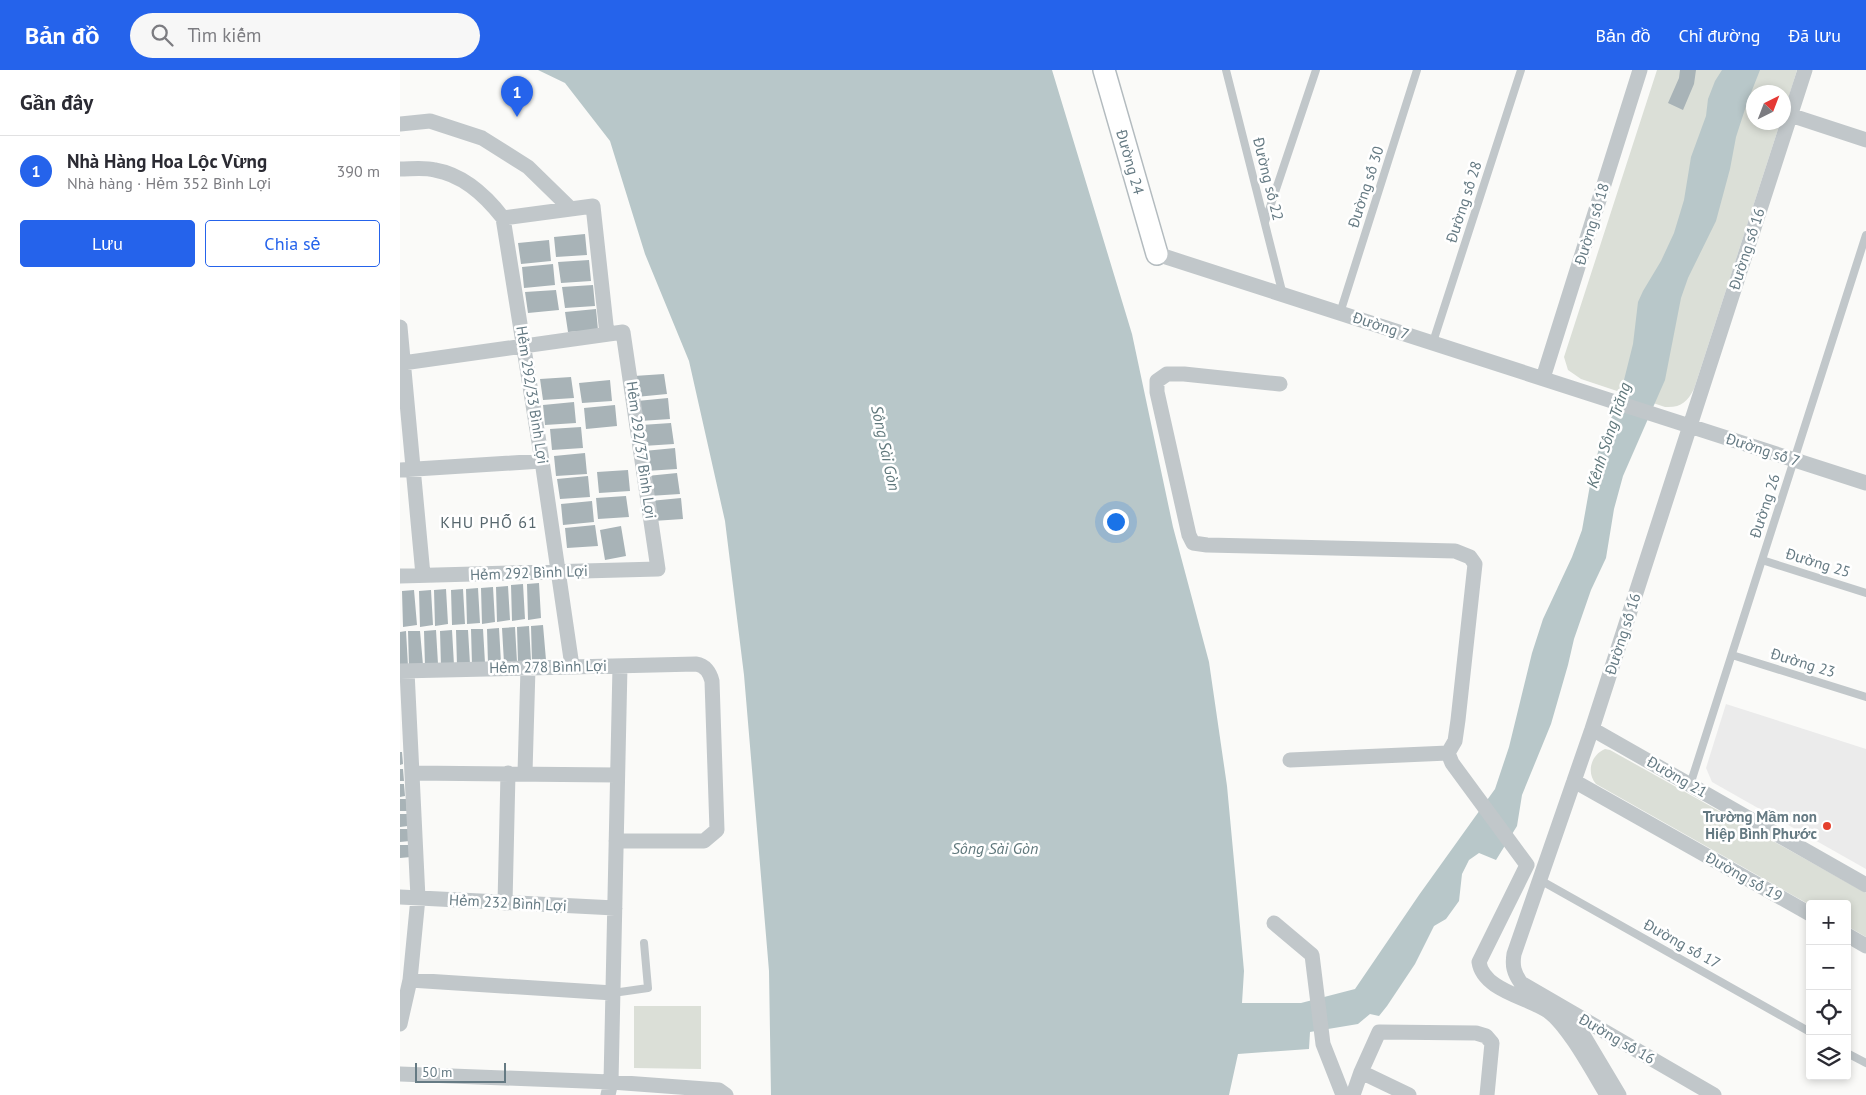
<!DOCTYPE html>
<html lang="vi">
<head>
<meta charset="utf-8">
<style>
  body { margin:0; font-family:"PT Sans",sans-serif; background:#f7f7f7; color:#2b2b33 }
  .controls { position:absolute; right:15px; bottom:15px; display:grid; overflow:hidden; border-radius:5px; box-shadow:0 2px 8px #0003 }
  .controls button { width:45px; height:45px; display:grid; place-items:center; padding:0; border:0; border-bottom:1px solid #e1e1e2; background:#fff; color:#2b2b33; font:25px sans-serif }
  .compass { position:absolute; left:1346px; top:15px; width:45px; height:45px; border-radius:50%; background:#fff; box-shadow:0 2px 8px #0003; rotate:42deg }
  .scale { position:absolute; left:15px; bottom:12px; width:91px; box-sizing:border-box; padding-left:5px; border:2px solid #657a83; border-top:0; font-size:14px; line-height:18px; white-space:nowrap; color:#657a83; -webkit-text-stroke:4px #fff; paint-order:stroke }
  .you { position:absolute; left:715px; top:451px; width:18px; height:18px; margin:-12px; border:4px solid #fff; border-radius:50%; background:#1a73e8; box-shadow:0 0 0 8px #1a73e833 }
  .badge { display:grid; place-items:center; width:32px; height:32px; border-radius:50%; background:#2563eb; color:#fff; font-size:16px; font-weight:700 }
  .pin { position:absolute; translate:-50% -41px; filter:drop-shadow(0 1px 2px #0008) }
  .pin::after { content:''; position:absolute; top:26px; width:18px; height:15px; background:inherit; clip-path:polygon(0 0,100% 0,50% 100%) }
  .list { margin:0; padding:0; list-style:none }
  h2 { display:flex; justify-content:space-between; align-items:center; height:65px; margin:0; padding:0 20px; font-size:21px }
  h2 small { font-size:16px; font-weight:400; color:#7c7c81 }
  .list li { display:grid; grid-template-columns:32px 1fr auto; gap:15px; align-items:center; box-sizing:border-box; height:70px; padding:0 20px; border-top:1px solid #e1e1e2 }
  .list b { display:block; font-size:19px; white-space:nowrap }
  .list p { margin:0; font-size:16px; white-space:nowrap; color:#7c7c81 }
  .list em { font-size:16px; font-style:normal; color:#7c7c81 }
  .actions { display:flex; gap:10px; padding:15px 20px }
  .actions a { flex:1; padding:11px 0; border:1px solid #2563eb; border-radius:5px; text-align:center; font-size:18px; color:#2563eb }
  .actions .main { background:#2563eb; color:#fff }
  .icon { flex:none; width:28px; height:28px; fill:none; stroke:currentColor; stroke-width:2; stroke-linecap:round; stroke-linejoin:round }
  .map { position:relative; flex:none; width:1466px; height:1025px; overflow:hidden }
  header { display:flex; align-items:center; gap:30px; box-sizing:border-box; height:70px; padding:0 25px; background:#2563eb; color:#fff }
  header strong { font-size:24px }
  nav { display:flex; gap:28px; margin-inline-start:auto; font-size:18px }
  .search { width:350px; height:45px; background:#f7f7f7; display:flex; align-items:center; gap:12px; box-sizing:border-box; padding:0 18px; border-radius:28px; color:#7c7c81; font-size:19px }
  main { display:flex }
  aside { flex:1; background:#fff }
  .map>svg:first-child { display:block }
  .built { fill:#ebebeb }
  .green { fill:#dbdfd7 }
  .water { fill:#b8c7c9 }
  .building { fill:#a8b3b7 }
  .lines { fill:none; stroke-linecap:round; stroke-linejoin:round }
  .secondary-casing { stroke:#b3bbbf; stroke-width:24 }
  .lane { stroke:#c1c7ca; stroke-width:8 }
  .street { stroke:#c1c7ca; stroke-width:15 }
  .secondary { stroke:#fff; stroke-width:21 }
  .poi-dot { fill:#e5402d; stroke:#fff; stroke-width:2 }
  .labels { text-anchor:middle; stroke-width:5; stroke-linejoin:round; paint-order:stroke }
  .street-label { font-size:15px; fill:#657a83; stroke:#fff }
  .poi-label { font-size:15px; font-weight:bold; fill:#657a83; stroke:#fff; text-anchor:end }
  .water-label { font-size:16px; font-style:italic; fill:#60787c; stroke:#fff }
  .neighbourhood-label { font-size:16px; letter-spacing:1px; fill:#57676e; stroke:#fff }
</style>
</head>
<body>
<header>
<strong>Bản đồ</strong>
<div class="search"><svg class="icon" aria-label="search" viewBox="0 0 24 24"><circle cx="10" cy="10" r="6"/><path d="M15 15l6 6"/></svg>Tìm kiếm</div>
<nav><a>Bản đồ</a><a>Chỉ đường</a><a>Đã lưu</a></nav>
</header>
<main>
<aside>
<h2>Gần đây<small></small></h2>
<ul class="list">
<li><span class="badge">1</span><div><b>Nhà Hàng Hoa Lộc Vừng</b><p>Nhà hàng · Hẻm 352 Bình Lợi</p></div><em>390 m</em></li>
</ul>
<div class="actions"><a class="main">Lưu</a><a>Chia sẻ</a></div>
</aside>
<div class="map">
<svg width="1466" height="1025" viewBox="0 0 1466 1025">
  <rect width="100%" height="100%" fill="#fafaf8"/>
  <!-- built -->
  <path class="built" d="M1326 634 1466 679V799L1312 712 1306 698Z"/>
  <!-- green -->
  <path class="green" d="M1257 0H1397L1384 42V22H1354V52L1380 53 1294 319C1287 332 1281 338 1265 337L1181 309 1168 300 1164 287Z
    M1205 679 1210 680 1466 823V867L1447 856V834L1410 835 1196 714C1186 702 1191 685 1205 679Z
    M234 936H301V999L234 998Z"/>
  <!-- water -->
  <path class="water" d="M138 0H652L732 264 773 457 809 592 827 716 837 823 844 901 842 933H901L955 919 1019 825 1095 719 1109 677 1132 583 1143 549 1172 487 1182 460 1192 404 1201 371 1212 346 1224 310 1233 274 1238 232 1243 221 1261 191 1274 163 1284 130 1291 87 1306 46 1308 29 1315 11 1322 0H1360L1347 33 1336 67 1330 99 1316 151 1288 208 1281 228 1265 310 1223 406 1214 439 1206 488 1191 520 1174 569 1168 595 1151 654 1122 725 1117 756 1096 790 1079 783 1069 790 1062 804 1059 831 1046 849 1034 856 1015 894 987 936 979 946 970 944 958 954 910 962 909 979 838 984 829 1025H371L369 901 344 605 325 451 289 291 245 184 210 71 165 13Z"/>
  <!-- building -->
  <path class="building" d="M1280 0H1296L1294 14 1283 40 1268 33 1279 8Z
    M185 164 187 185 156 187 154 167Z
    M149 170 151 191 121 194 118 173Z
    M189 190 191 211 161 213 158 192Z
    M153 194 155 215 124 218 122 197Z
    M193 215 195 236 165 238 162 217Z
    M156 220 159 240 128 243 125 222Z
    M196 239 198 260 168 262 165 242Z
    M264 304 267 324 236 327 234 306Z
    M171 307 174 328 143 330 140 309Z
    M210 310 212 331 182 333 179 313Z
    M268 328 270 349 240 351 237 331Z
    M174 332 176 353 145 355 143 335Z
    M215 335 217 356 186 359 184 338Z
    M271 353 274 374 243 376 241 355Z
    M181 357 183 378 152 380 150 359Z
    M275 378 277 399 246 401 244 381Z
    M185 383 187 404 156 406 154 386Z
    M228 400 230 421 199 423 197 402Z
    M277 403 280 424 249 426 247 406Z
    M188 406 190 427 160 429 157 409Z
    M226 426 229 447 198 449 196 428Z
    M281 428 283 449 253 451 250 431Z
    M192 431 194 452 163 455 161 434Z
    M195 455 198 476 167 478 165 458Z
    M221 456 226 486 205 490 200 460Z
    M139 513 141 548 128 550 127 514Z
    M123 514 125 549 112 551 111 515Z
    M108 516 110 550 97 552 96 517Z
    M93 517 95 552 82 554 81 518Z
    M78 518 80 553 67 554 66 519Z
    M46 519 48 554 35 556 34 520Z
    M63 519 65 554 52 555 51 520Z
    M14 520 17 555 3 557 2 521Z
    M31 520 33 555 20 557 19 521Z
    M143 555 146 590 132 592 131 556Z
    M129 556 131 591 118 593 117 557Z
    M115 557 117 592 104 593 102 558Z
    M99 558 101 593 88 594 87 559Z
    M71 559H83L85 593 72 595Z
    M36 560 38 594 25 596 24 561Z
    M52 560 54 595 41 597 40 561Z
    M56 560H68L70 594 57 596Z
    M6 561 8 596 0 597V562Z
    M8 561H20L23 595 9 597Z
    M0 682H2L3 694 0 695Z
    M0 699H3L4 711H0Z
    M0 714H4L5 726 0 727Z
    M0 729H6L7 741H0Z
    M0 744H7L8 756 0 757Z
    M0 759H9L10 771 0 772Z
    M0 775H10L11 787 0 788Z"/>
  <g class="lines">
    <defs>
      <path id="secondary" d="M704 0 757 184"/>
    </defs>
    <!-- secondary casing -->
    <use href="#secondary" class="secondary-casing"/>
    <!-- lane -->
    <path class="lane" d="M826 0 883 225
      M865 152 916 0
      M940 243 1017 0
      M1033 272 1121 0
      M1362 490 1466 523
      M1332 585 1466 627
      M1290 715 1466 165
      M1140 810 1410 962
      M213 923 248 918 244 873
      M1447 983 1466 993"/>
    <!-- street -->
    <path class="street" d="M1390 45 1466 70
      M0 54 30 51 82 68 128 97 170 138
      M0 99C11 99 24 97 35 100 64 105 86 126 103 148L142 391 172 596
      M103 148 193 136 207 264
      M757 184 1466 413
      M0 257 23 505
      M1143 308 1240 0
      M880 314 784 304H767L757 311V322L789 465 793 473 807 475 1055 481 1070 487 1075 494 1058 650 1055 671 1048 683 1052 693 1127 795 1079 892C1083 920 1127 927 1148 941 1168 955 1193 1002 1207 1025
      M0 400 142 391
      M0 506 258 499 223 262 3 293
      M0 601 296 594C305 595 310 603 312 611L317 760 304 771H216
      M1192 659 1466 815
      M890 690 1048 683
      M12 703 217 705
      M125 703 128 598
      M1174 711 1410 844
      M0 827 215 838
      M105 833 108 703
      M874 853 912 885 923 974 943 1025
      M1447 865 1466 876
      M10 910 213 923
      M1170 943 1219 1025
      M0 954 10 910 18 828 7 601
      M961 1002 1009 1025
      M0 1004 211 1012 319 1020 326 1025
      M208 1025 211 1012 220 596
      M953 1025 961 1002 979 962 1076 963 1086 966 1092 973 1087 1025
      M1314 1025 1121 913C1114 903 1112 896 1114 884L1192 659 1405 0"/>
    <!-- secondary -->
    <use href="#secondary" class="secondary"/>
  </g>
  <!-- markers -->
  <circle class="poi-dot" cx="1427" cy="756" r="5"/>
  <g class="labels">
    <!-- street labels -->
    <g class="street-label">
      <text transform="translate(730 92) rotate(74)" y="5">Đường 24</text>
      <text transform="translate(868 109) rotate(76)" y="5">Đường số 22</text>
      <text transform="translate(966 117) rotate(-72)" y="5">Đường số 30</text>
      <text transform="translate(1064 132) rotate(-72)" y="5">Đường số 28</text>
      <text transform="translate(1192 154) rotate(-73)" y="5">Đường số 18</text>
      <text transform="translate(1347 179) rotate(-72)" y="5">Đường số 16</text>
      <text transform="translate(981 256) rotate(18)" y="5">Đường 7</text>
      <text transform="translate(132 325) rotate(81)" y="5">Hẻm 292/33 Bình Lợi</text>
      <text transform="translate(241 380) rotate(82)" y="5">Hẻm 292/37 Bình Lợi</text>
      <text transform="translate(1363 380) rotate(18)" y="5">Đường số 7</text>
      <text transform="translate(1365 436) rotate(-72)" y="5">Đường 26</text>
      <text transform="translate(1418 493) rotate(17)" y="5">Đường 25</text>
      <text transform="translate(129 503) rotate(-2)" y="5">Hẻm 292 Bình Lợi</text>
      <text transform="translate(1223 564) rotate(-72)" y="5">Đường số 16</text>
      <text transform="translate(1403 593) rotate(17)" y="5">Đường 23</text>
      <text transform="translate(148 597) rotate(-1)" y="5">Hẻm 278 Bình Lợi</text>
      <text transform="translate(1277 707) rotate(30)" y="5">Đường 21</text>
      <text transform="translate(1344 807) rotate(29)" y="5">Đường số 19</text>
      <text transform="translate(108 833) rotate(3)" y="5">Hẻm 232 Bình Lợi</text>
      <text transform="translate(1282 874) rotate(29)" y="5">Đường số 17</text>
      <text transform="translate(1217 969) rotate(30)" y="5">Đường số 16</text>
    </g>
    <!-- poi labels -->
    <g class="poi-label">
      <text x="1417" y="752">Trường Mầm non<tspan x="1417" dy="17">Hiệp Bình Phước</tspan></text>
    </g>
    <!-- water labels -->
    <g class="water-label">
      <text transform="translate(1208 365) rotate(-72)" y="6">Kênh Sông Trăng</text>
      <text transform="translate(486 378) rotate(78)" y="6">Sông Sài Gòn</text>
      <text x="595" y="784">Sông Sài Gòn</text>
    </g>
    <!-- neighbourhood labels -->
    <g class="neighbourhood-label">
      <text x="89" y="458">KHU PHỐ 61</text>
    </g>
  </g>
</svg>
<div class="controls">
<button>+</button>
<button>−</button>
<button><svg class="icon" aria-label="locate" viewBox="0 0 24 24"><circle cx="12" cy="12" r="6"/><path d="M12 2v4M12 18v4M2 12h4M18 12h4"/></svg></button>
<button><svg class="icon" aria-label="layers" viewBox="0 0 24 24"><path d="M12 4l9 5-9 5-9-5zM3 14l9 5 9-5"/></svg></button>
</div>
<svg class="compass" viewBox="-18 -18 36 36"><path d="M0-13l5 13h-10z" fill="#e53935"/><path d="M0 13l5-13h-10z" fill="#7c7c81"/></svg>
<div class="scale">50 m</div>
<div class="you"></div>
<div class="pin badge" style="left:117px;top:47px">1</div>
</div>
</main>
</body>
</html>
